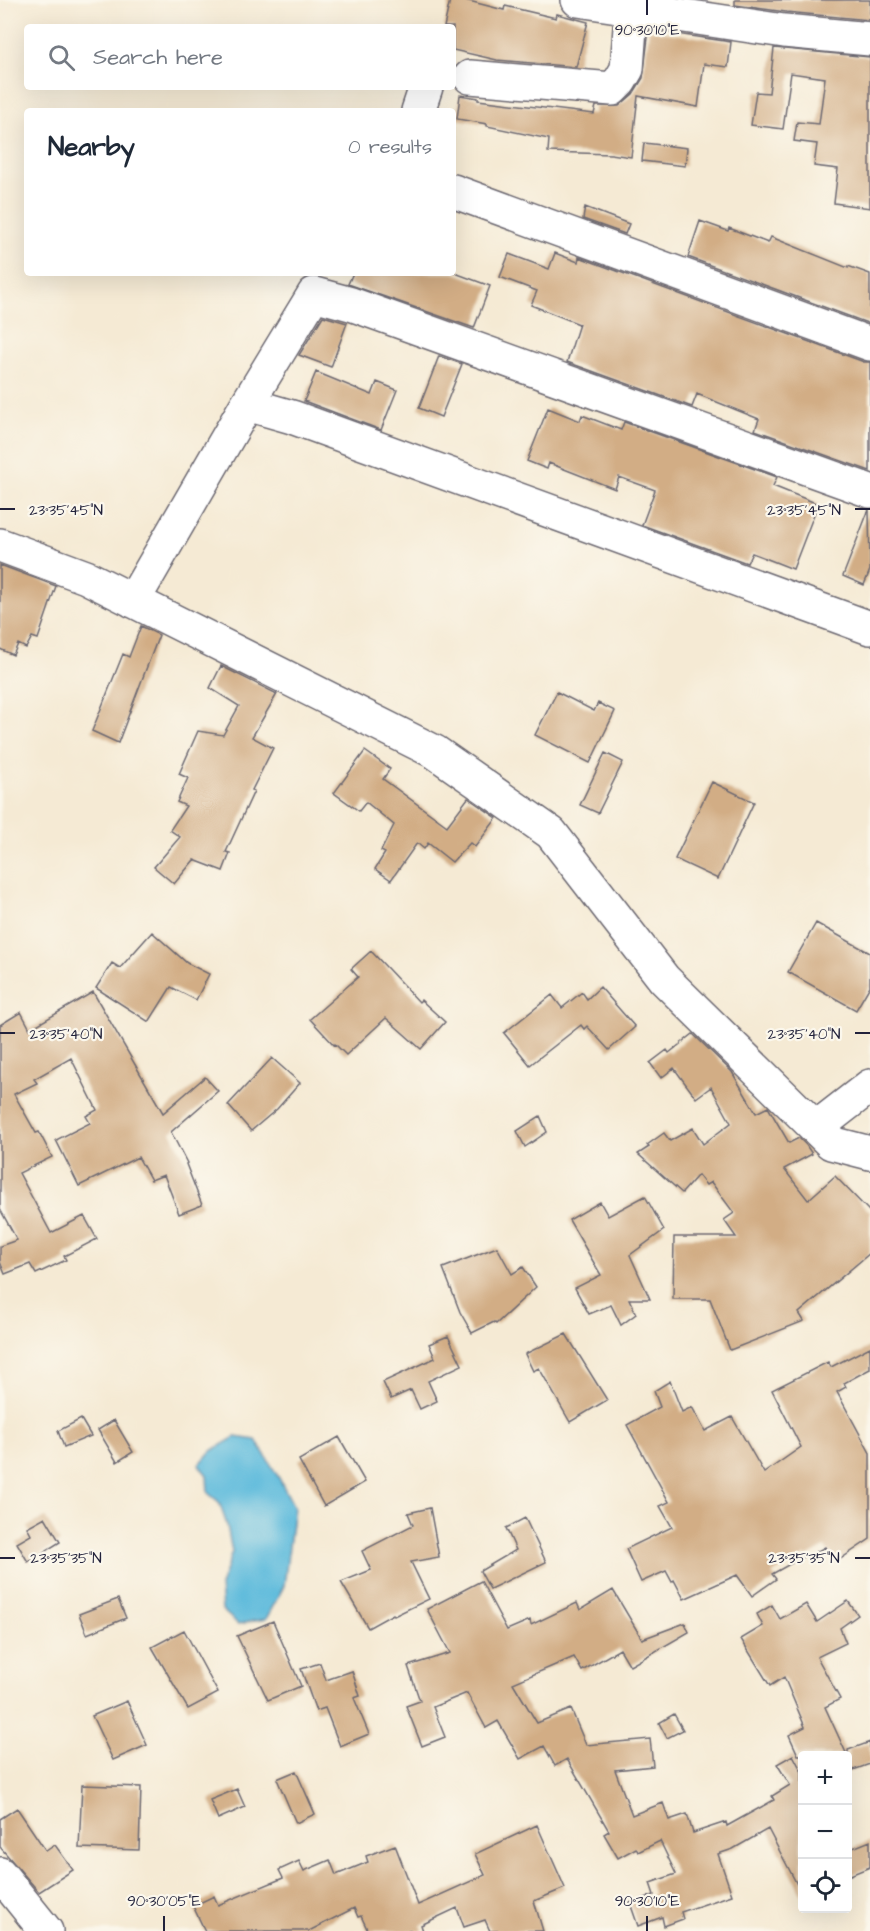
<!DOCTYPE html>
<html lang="en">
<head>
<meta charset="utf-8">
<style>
  body { margin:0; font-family:"Architects Daughter",sans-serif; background:#f2f2f3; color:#1f2937 }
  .controls { position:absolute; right:18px; bottom:18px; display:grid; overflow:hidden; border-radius:6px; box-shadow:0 6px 24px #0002 }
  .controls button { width:54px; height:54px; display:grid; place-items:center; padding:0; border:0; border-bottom:2px solid #e0e1e3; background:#fff; color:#1f2937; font:30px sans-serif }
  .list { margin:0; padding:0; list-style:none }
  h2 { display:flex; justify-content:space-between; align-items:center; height:78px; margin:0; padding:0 24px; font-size:26px }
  h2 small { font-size:20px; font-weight:400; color:#747a83 }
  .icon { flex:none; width:33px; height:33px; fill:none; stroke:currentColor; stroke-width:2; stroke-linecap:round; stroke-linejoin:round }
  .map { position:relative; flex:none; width:870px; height:1931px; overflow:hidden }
  .search { position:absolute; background:#fff; box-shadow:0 6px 24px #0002; left:24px; top:24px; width:432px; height:66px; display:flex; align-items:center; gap:15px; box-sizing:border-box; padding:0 21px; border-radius:6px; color:#747a83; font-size:22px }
  .panel { position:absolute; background:#fff; box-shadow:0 6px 24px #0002; left:24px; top:108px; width:432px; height:168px; border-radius:6px }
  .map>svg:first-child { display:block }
  .water { fill:#5ebbdc; stroke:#406e8c; stroke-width:1.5 }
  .building { fill:#d2ad85 }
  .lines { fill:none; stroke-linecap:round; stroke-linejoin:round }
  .minor-casing { stroke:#6c6871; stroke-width:36 }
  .minor { stroke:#fff; stroke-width:33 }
  .ticks { fill:none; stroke:#22223b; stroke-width:2 }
  .ticks-label { font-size:15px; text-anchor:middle; fill:#22223b; stroke:#fbf7ec; stroke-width:4.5; stroke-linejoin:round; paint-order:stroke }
</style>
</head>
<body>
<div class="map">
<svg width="870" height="1931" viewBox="0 0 870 1931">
  <rect width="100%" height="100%" fill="#fbf7ec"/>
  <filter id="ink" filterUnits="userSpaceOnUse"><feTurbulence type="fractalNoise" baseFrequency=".0167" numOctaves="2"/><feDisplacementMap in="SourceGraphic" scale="12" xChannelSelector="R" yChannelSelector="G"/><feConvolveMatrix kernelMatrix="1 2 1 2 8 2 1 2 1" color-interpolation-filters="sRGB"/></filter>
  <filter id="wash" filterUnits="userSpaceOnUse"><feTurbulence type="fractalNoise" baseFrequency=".008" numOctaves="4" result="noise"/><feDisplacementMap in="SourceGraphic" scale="24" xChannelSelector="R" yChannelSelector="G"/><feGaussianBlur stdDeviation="1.35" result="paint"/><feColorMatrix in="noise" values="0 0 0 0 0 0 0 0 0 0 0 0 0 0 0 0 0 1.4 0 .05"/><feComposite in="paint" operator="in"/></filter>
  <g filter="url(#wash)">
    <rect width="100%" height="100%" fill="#f5ead4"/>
    <!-- water -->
    <path class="water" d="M235 1437 256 1440 279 1478 294 1507 284 1586 266 1619 238 1624 222 1610 220 1586 232 1552 227 1525 219 1502 208 1493 207 1475 199 1465 211 1451Z"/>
    <g id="blocks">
      <!-- building -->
      <path class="building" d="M450 0H465L504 10 505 6 556 18 557 14 588 22 576 67 497 60 453 50V27H444Z
        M735 0H870V20L786 12 735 5Z
        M649 30 731 42 728 67 704 64 698 107 638 96 631 157 611 154 548 152 549 139 487 126V124L457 119 460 95 478 98V100L594 114 596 106H619L633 94 643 78Z
        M774 48 870 57V208L834 203 838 169 814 166 817 144 794 141 797 122 819 124 825 78 791 73 783 129 751 125 756 92 769 93Z
        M644 143 687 148 685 166 642 161Z
        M585 207 629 224 625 234 583 219Z
        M700 221 728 231 729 228 768 243 771 237 848 268V266L870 274V324L688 257Z
        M555 253 578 262 579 257 864 362H870V471L755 430 759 419 697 394 692 407 567 362 579 324 531 305 537 291 500 277 509 254 549 269Z
        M353 273H455L490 286 474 328 348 284Z
        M323 316 347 323 331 367 299 355Z
        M439 356 462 364 441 417 419 408Z
        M316 372 372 395 377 382 397 390 381 430 304 401Z
        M548 408 580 421 582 415 621 430 624 422 777 477 773 486 818 504 793 569 752 553 747 563 642 525 655 490 619 477 615 489 549 463 547 469 527 461Z
        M869 509 870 570 864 585 843 576Z
        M0 565 56 586 38 639 32 637 26 648 18 644 13 655 0 649Z
        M141 626 159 635 118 743 92 731 123 654 129 657Z
        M221 666 277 694 252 737 273 748 252 790 254 791 226 852 230 853 223 871 194 860 174 884 154 867 180 837 170 830 186 806 177 802 188 778 179 774 198 731 223 735 239 706 210 688Z
        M557 692 594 711 598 703 615 711 590 763 535 735Z
        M365 751 390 769 383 779 447 826 468 798 497 818 475 847 470 843 452 862 428 843 424 849 417 843 391 880 375 869 385 853 381 851 394 825 366 802 359 811 334 793Z
        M605 753 623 762 598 813 580 805Z
        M712 782 754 802 718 879 675 859Z
        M816 923 870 953V986L856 1010 788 972Z
        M152 932 187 963 209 974 196 1000 171 987 149 1022 96 988 112 963 120 968Z
        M371 951 419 1002 421 1000 445 1022 421 1049 386 1018 346 1055 335 1044 334 1045 310 1019 358 977 351 969Z
        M600 987 635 1027 609 1050 587 1026 584 1029 581 1025 530 1065 504 1033 552 995 562 1008 582 992 587 999Z
        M93 992 163 1113 205 1077 218 1091 171 1132 187 1163 186 1164 202 1205 179 1214 164 1175 151 1180 138 1157 79 1186 56 1140 90 1123 86 1116 97 1110 71 1058 34 1079 37 1083 14 1094 36 1133 39 1132 52 1157 19 1173 51 1233 84 1216 97 1239 64 1256 66 1260 36 1274 30 1264 5 1274 0 1262V1246L17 1240 0 1209V1025L21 1012 30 1029Z
        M693 1034 732 1072 756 1113 768 1107 789 1143 799 1138 806 1145 812 1154 784 1169 808 1200 835 1176 870 1212V1253L799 1313 804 1321 730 1350 710 1299H673L674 1237H736L724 1220 734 1213 711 1182 706 1185 698 1175 682 1193 638 1154 649 1147 647 1145 664 1133 670 1141 693 1128 703 1144 731 1123 711 1087 696 1098 674 1068 661 1078 650 1063 667 1050 669 1053Z
        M272 1058 300 1083 277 1109 251 1131 228 1105Z
        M540 1116 547 1132 525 1147 517 1131Z
        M645 1196 664 1230 630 1255 650 1299H629L636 1314 621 1325 611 1305 589 1314 575 1288 601 1275 569 1220 600 1202 608 1216Z
        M497 1247 512 1274 523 1267 536 1287 496 1324 494 1322 472 1333 460 1312 443 1268Z
        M566 1334 607 1400 570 1422 539 1368 533 1371 525 1354Z
        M448 1336 462 1365 428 1381 437 1401 420 1409 411 1390 391 1399 383 1382 435 1358 429 1344Z
        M870 1347V1369L844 1383 846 1387 837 1392 870 1453V1539L836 1562 829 1550 827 1551 825 1547 807 1557 806 1555 772 1574 776 1579 752 1596 737 1575 684 1599 674 1580 672 1582 666 1571 641 1582 626 1549 672 1527 660 1506 669 1502 627 1425 660 1407 654 1391 670 1381 682 1412 692 1407 705 1431 732 1417 764 1473 801 1447 772 1390 828 1362 831 1367Z
        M81 1419 91 1436 64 1447 58 1431Z
        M114 1420 133 1452 117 1462 98 1430Z
        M339 1437 365 1482 324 1506 299 1460Z
        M430 1508 439 1557 411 1562 429 1599 394 1616 393 1614 368 1628 341 1582 371 1570 362 1551 413 1525 408 1513Z
        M45 1517 60 1542 28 1562 17 1543 31 1535 27 1527Z
        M525 1518 546 1562 490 1589 480 1571 516 1550 506 1528Z
        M481 1581 507 1630 530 1620 531 1625 577 1603 580 1610 613 1590 642 1639 685 1623 689 1632 630 1666 620 1649 582 1671 574 1657 513 1683 537 1723 571 1709 586 1745 650 1739 653 1766 615 1770 632 1815 663 1803 669 1820 687 1814 693 1833 726 1822 727 1826 774 1800 772 1796 790 1785 777 1764 793 1755 802 1772V1894L768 1829 733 1849 718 1854 732 1895 681 1912 683 1919 664 1926 662 1917 638 1926 630 1903 654 1895 650 1883 676 1874 660 1841 638 1852 636 1848 618 1858 604 1834 609 1831 567 1759 555 1766 544 1746 520 1759 498 1721 486 1728 467 1693 433 1707 445 1737 422 1746 406 1706 420 1701 408 1666 450 1653 427 1609Z
        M118 1599 126 1618 87 1634 79 1614Z
        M848 1601 858 1615 840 1628 846 1643 817 1657 840 1699 825 1707 847 1755H798L789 1735 805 1727 784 1677 770 1686 741 1639 763 1626 757 1614 772 1605 780 1619 806 1604 817 1622Z
        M273 1621 301 1686 268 1700 237 1636Z
        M184 1630 218 1693 188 1709 152 1647Z
        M320 1663 326 1680 352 1671 360 1696 354 1698 369 1734 340 1746 325 1708 316 1711 301 1669Z
        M127 1701 147 1745 113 1760 92 1716Z
        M674 1714 683 1730 667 1738 659 1723Z
        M870 1742V1764L848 1772V1750Z
        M296 1771 315 1814 296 1823 277 1779Z
        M82 1785 141 1787 139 1850 79 1848Z
        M237 1789 245 1807 218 1819 210 1800Z
        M17 1808 46 1851 55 1845 73 1870 39 1892 0 1847V1819Z
        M537 1825 565 1888 534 1901 543 1931H490L485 1920 464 1927 457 1908 421 1925 423 1931H368L361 1916 358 1917 354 1908 309 1931H205L193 1906 214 1896 218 1905 283 1878 279 1870 299 1861 304 1871 330 1860 336 1875 368 1862 366 1856 395 1845 418 1905 485 1875 475 1854Z
        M870 1841V1867L848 1876V1850Z"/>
    </g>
  </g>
  <g filter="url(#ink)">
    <use href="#blocks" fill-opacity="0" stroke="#6c6871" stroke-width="1.5"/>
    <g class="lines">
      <defs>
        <path id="minor" d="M578 0 784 31 870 39
          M470 77 612 89 620 81 627 69 632 0
          M418 111 426 87
          M453 191 870 344
          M247 404 314 294 351 304 870 491
          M0 545 86 577 435 752 551 833 664 979 831 1143 870 1153
          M133 601 247 404 292 417 870 628
          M816 1128 870 1086
          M0 1874 46 1931"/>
      </defs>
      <!-- minor casing -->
      <use href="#minor" class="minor-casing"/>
      <!-- minor -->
      <use href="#minor" class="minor"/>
    </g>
  </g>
  <!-- ticks -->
  <path class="ticks" d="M647 0V15M0 509H15M855 509H870M0 1033H15M855 1033H870M0 1558H15M855 1558H870M164 1916V1931M647 1916V1931"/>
  <g class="ticks-label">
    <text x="647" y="35">90°30'10"E</text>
    <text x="66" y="515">23°35'45"N</text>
    <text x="804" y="515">23°35'45"N</text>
    <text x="66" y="1039">23°35'40"N</text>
    <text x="804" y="1039">23°35'40"N</text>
    <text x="66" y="1563">23°35'35"N</text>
    <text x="804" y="1563">23°35'35"N</text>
    <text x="164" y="1906">90°30'05"E</text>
    <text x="647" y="1906">90°30'10"E</text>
  </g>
</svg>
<div class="controls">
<button>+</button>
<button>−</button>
<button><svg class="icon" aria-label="locate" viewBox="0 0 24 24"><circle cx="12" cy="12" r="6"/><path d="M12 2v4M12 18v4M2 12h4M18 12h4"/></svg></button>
</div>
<div class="search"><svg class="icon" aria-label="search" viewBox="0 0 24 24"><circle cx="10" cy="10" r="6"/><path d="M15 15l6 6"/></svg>Search here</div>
<section class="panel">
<h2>Nearby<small>0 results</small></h2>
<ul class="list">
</ul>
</section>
</div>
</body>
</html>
